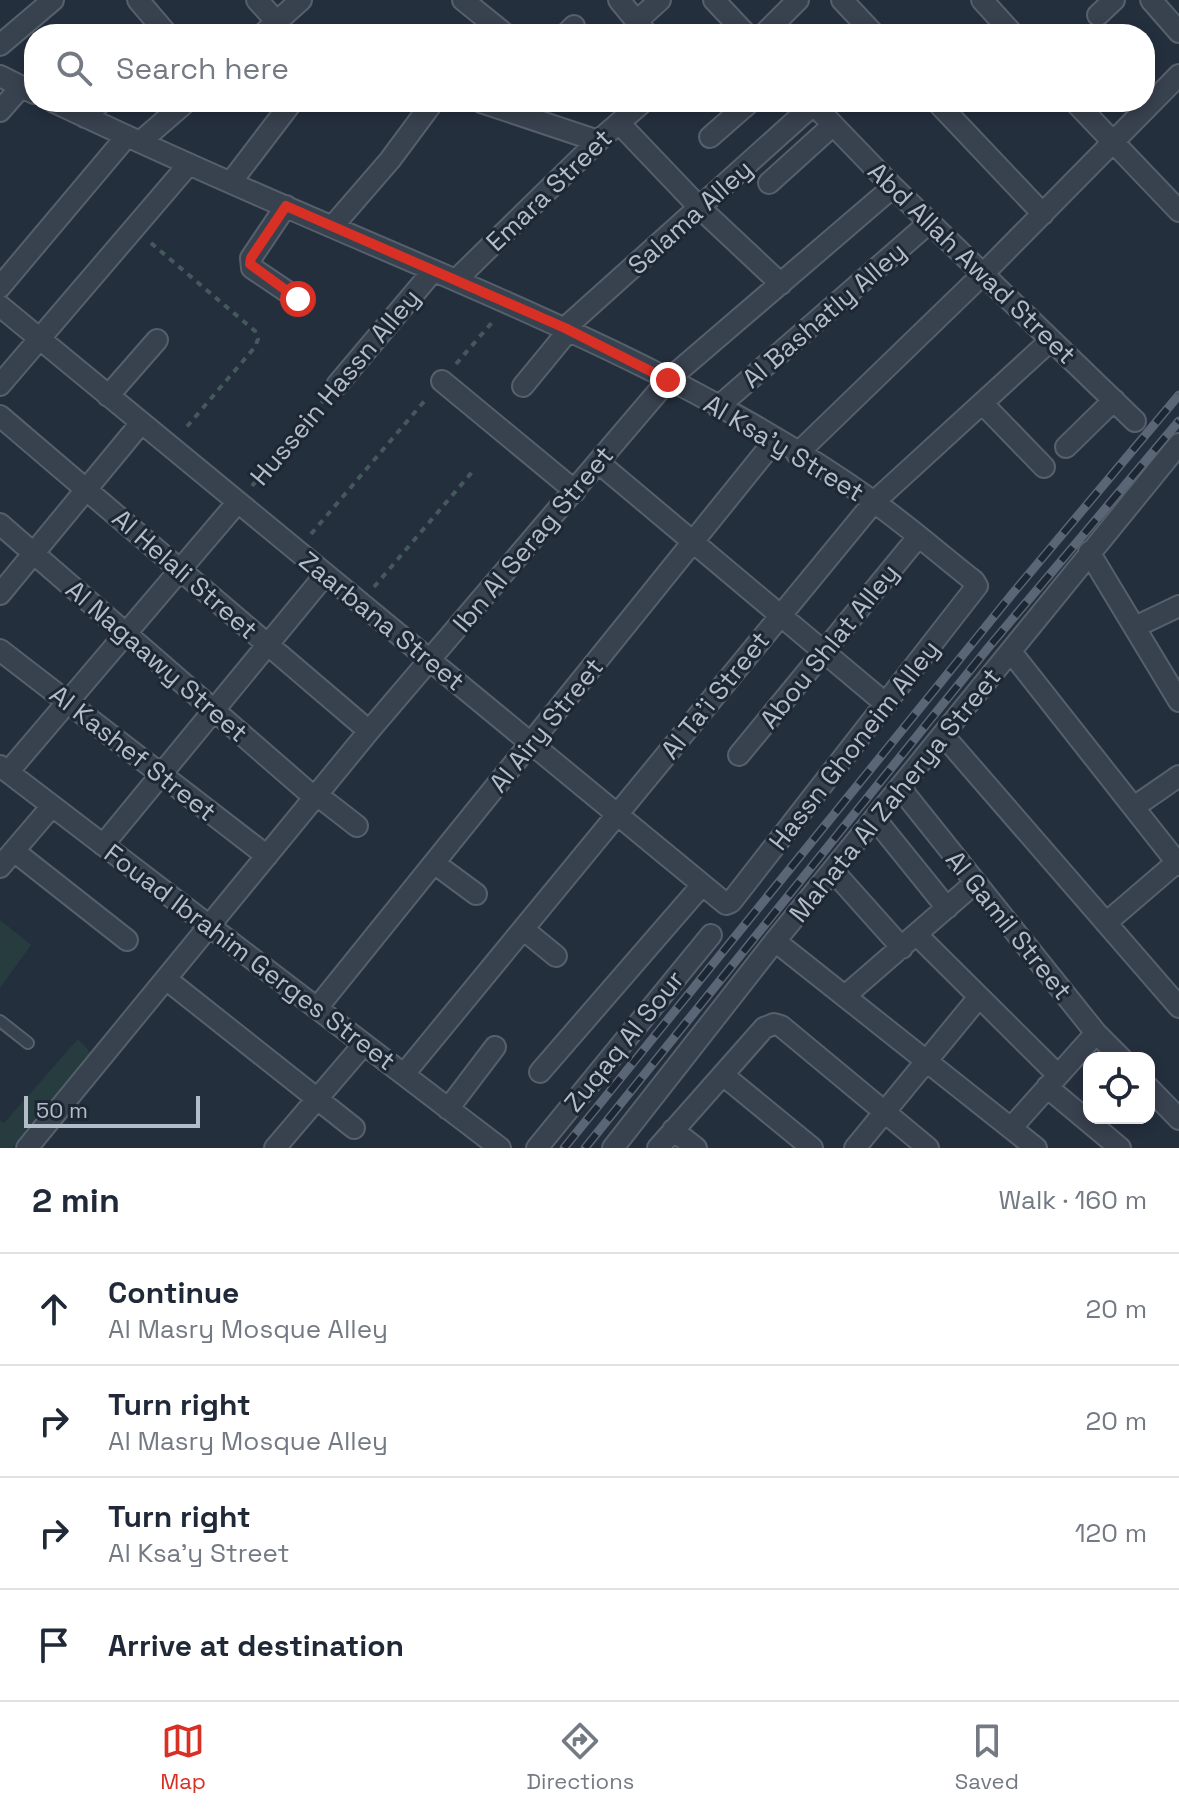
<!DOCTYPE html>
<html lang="en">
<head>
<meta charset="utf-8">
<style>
  body { margin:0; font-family:"Space Grotesk",sans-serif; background:#f2f2f3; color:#1f2937 }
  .controls { position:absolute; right:24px; bottom:24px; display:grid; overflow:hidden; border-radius:16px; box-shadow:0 4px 12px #0003 }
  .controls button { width:72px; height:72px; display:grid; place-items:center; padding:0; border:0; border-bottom:2px solid #e0e1e3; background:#fff; color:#1f2937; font:40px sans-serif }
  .scale { position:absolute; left:24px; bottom:20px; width:176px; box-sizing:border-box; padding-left:8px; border:4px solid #b4bcc9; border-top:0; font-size:22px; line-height:28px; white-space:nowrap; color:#b4bcc9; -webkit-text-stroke:6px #1d2633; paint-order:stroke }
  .stop { position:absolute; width:24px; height:24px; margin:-18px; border:6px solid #d93025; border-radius:50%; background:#fff }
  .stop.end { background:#d93025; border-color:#fff; box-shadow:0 2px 8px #0008 }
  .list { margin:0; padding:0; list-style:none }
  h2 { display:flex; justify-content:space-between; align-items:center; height:104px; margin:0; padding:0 32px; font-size:34px }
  h2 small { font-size:26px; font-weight:400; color:#747a83 }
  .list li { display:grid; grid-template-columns:52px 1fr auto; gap:24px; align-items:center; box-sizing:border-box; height:112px; padding:0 32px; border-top:2px solid #e0e1e3 }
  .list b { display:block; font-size:30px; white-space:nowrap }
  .list p { margin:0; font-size:26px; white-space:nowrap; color:#747a83 }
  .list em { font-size:26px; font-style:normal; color:#747a83 }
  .icon { flex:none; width:44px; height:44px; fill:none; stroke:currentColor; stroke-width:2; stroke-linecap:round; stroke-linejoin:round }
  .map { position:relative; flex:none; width:1179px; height:1148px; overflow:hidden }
  .search { position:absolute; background:#fff; box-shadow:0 4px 12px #0003; left:24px; right:24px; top:24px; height:88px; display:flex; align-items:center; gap:20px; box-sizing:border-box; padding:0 28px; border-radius:32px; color:#747a83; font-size:30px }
  .sheet { height:552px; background:#fff }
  nav { display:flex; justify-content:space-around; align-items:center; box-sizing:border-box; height:112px; border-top:2px solid #e0e1e3; background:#fff; font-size:22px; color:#747a83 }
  nav a { display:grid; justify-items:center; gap:4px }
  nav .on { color:#d93025 }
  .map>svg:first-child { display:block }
  .green { fill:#263c3f }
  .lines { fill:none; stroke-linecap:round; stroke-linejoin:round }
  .lane-casing { stroke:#565f6c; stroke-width:14 }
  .street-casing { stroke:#565f6c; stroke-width:24 }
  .path { stroke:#44595c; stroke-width:4; stroke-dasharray:6 6; stroke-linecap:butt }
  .lane { stroke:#38414e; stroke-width:10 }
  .street { stroke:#38414e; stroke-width:20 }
  .rail-casing { stroke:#5a6575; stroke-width:9 }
  .rail { stroke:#1d2633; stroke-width:6; stroke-dasharray:18; stroke-linecap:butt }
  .route { stroke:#d93025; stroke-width:10 }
  .labels { text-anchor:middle; stroke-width:6; stroke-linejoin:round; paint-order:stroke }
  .street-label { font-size:26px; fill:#b4bcc9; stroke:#1d2633 }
</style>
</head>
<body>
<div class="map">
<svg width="1179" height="1148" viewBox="0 0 1179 1148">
  <rect width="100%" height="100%" fill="#242f3e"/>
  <!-- green -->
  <path class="green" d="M0 920 31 945 0 988Z
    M78 1039 92 1054 12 1148H0V1120L4 1123Z"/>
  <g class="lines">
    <defs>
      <path id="lane" d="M0 1021 28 1043"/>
      <path id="street" d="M138 0 167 34
        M257 0 277 22
        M463 0 505 34
        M619 0 647 34
        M714 0 746 34
        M842 0 874 34
        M982 0 1013 34
        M1151 0 1179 32
        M1098 15 1114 0
        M637 21 660 0
        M263 34 301 0
        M566 34 574 26
        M764 34 798 0
        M0 45 53 0
        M0 76 34 93
        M481 102 598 141
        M811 102 893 187 1135 421
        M937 102 1043 214
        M1075 102 1179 211
        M0 111 21 87
        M85 117 101 102
        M619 123 700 208 781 284
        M710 137 750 102
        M140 142 186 102
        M231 182 292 102
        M769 183 832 126
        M286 206 251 258 252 268 298 299
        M332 227 390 160 433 102
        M456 280 598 141 643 102
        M0 287 127 136
        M0 306 726 904 731 902 977 586 974 581C941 555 909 527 874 502 738 405 583 335 430 269 304 215 178 161 54 102
        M565 328 813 105
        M442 381 575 491
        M0 385 189 164
        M337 385 433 271
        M523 386 569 330
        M108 396 157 340
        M982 403 1044 467
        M718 407 930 222
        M0 416 369 731
        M1066 447 1114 400
        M797 454 983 274 1179 75
        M599 463 886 704
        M0 524 315 798
        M1089 552 1179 701
        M0 594 141 423
        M1135 627 1179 606
        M0 650 267 856
        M1011 652 1179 865
        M944 736 1179 1007
        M739 755 918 537
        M0 766 500 1148
        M8 772 237 503
        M901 789 1096 1033 1121 1058
        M317 795 357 826
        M1134 807 1179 776
        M876 820 947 908
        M103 845 325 575
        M14 851 127 940
        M434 863 476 894
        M0 867 52 806
        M834 872 902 948
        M1106 923 1177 862
        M523 929 556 956
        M917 935 1058 1075
        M775 941 1036 1148
        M166 979 354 1128
        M845 996 975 883
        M317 1008 775 440
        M540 1072 702 885
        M404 1074 874 502 1051 340
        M723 1075 812 1148
        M1047 1087 1120 1148
        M1149 1088 1179 1119
        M448 1109 495 1047
        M1011 1128 1096 1033
        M673 1130 696 1148
        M27 1148 369 731 668 380 893 187
        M275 1148 364 1044
        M537 1148 711 935
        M613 1148 775 941 1179 444
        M658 1148 764 1028 774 1024 781 1026 928 1148
        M855 1148 979 997"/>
    </defs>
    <!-- lane casing -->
    <use href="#lane" class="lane-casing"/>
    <!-- street casing -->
    <use href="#street" class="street-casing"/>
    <!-- path -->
    <path class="path" d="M151 243 255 331 258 339 255 347 184 430
      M456 364 495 319
      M252 486 323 401
      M311 534 427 398
      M374 587 473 471"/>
    <!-- lane -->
    <use href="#lane" class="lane"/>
    <!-- street -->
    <use href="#street" class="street"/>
    <defs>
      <path id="rail" d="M564 1148 1013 593 1179 395
        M585 1148 988 648 1179 421"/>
    </defs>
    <!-- rail casing -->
    <use href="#rail" class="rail-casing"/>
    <!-- rail -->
    <use href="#rail" class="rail"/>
  </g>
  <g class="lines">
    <!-- route -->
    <path class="route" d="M298 299 250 264 251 258 286 206 565 328 668 380"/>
  </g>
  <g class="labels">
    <!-- street labels -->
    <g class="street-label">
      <text transform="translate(549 190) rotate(-44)" y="9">Emara Street</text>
      <text transform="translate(690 217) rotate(-42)" y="9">Salama Alley</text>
      <text transform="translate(972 263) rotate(44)" y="9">Abd Allah Awad Street</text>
      <text transform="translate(824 315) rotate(-41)" y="9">Al Bashatly Alley</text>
      <text transform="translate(335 387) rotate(-50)" y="9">Hussein Hassn Alley</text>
      <text transform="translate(784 448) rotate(31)" y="9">Al Ksa'y Street</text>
      <text transform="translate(533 539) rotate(-50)" y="9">Ibn Al Serag Street</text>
      <text transform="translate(185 574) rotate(41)" y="9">Al Helali Street</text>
      <text transform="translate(382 621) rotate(39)" y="9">Zaarbana Street</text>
      <text transform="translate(829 646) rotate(-51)" y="9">Abou Shlat Alley</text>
      <text transform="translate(157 661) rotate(41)" y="9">Al Nagaawy Street</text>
      <text transform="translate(715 695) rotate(-51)" y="9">Al Ta'i Street</text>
      <text transform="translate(546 725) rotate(-51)" y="9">Al Airy Street</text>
      <text transform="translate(854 745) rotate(-52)" y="9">Hassn Ghoneim Alley</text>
      <text transform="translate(133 753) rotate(38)" y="9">Al Kashef Street</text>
      <text transform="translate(895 795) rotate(-51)" y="9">Mahata Al Zaherya Street</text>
      <text transform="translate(1009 925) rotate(51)" y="9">Al Gamil Street</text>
      <text transform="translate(250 957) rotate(37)" y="9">Fouad Ibrahim Gerges Street</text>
      <text transform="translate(624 1041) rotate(-51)" y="9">Zuqaq Al Sour</text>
    </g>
  </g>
</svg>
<div class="controls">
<button><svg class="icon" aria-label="locate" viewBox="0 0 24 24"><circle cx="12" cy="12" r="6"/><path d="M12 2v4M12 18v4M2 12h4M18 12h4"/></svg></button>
</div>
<div class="scale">50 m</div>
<div class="stop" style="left:298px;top:299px"></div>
<div class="stop end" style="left:668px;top:380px"></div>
<div class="search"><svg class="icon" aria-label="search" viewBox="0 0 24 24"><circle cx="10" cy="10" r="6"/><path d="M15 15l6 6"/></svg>Search here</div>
</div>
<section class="sheet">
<h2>2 min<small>Walk · 160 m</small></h2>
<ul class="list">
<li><svg class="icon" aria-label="ahead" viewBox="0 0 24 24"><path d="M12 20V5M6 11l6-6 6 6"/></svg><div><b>Continue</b><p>Al Masry Mosque Alley</p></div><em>20 m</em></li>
<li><svg class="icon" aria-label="right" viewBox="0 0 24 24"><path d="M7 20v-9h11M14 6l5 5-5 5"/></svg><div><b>Turn right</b><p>Al Masry Mosque Alley</p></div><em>20 m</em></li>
<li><svg class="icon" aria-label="right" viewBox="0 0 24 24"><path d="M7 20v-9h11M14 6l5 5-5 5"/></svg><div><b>Turn right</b><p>Al Ksa'y Street</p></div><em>120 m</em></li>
<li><svg class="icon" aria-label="arrive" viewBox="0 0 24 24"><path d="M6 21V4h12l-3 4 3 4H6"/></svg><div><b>Arrive at destination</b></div></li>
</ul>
</section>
<nav>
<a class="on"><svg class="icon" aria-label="map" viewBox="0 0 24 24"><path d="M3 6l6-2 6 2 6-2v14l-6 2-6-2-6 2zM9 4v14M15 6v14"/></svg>Map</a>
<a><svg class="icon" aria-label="directions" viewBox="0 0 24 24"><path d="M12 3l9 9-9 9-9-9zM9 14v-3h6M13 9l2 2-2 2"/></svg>Directions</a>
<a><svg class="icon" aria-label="saved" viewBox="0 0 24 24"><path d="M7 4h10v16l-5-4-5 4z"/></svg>Saved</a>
</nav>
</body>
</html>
